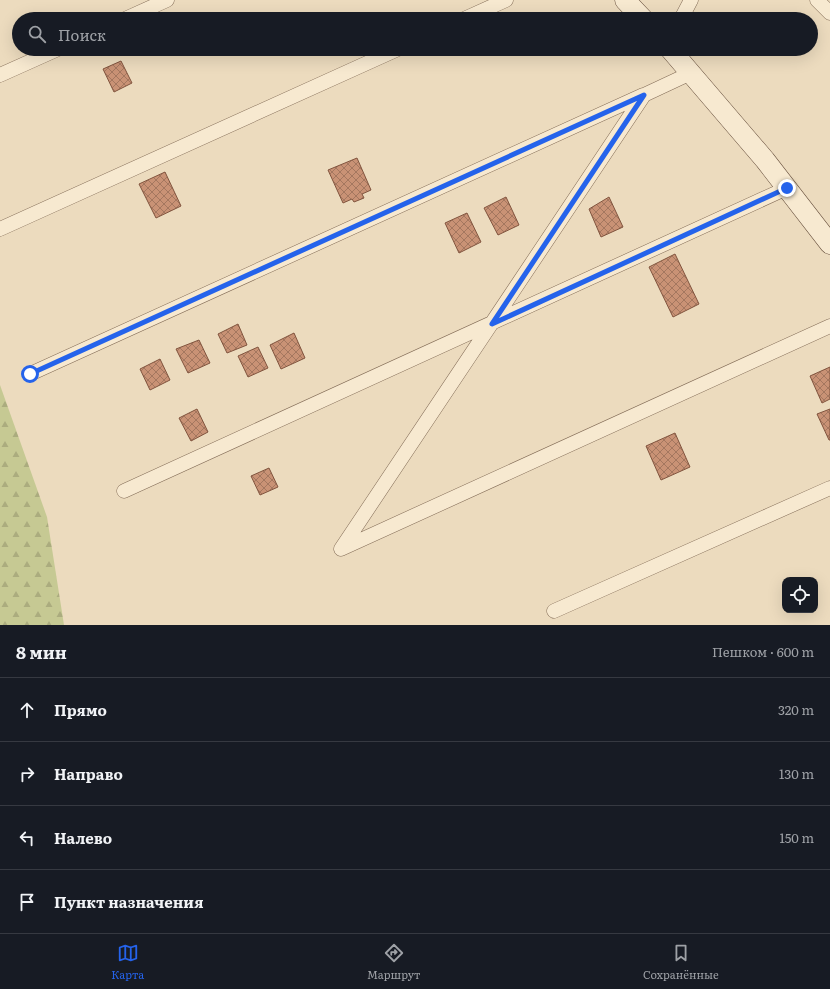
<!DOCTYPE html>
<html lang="ru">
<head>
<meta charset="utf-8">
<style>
  body { margin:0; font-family:Literata,serif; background:#242831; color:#f1f3f6 }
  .controls { position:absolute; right:12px; bottom:12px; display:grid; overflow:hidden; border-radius:8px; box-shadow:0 4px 16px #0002 }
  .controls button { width:36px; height:36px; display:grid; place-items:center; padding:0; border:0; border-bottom:1px solid #363941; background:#171b24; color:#f1f3f6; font:20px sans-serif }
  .stop { position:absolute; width:12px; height:12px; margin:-9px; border:3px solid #2563eb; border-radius:50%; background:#fff }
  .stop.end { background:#2563eb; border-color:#fff; box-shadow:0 1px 4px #0008 }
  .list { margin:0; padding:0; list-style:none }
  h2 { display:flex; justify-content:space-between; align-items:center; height:52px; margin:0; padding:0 16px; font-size:17px }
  h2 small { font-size:13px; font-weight:400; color:#9ea1a6 }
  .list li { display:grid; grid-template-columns:26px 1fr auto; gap:12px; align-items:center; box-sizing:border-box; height:64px; padding:0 16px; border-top:1px solid #363941 }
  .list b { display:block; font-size:15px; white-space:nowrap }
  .list em { font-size:13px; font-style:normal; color:#9ea1a6 }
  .icon { flex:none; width:22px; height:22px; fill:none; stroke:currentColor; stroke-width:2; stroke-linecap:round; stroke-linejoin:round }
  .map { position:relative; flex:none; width:830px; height:625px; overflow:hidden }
  .search { position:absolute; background:#171b24; box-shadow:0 4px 16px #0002; left:12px; right:12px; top:12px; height:44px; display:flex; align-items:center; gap:10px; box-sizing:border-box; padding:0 14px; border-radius:22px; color:#9ea1a6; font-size:15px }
  .sheet { height:308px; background:#171b24 }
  nav { display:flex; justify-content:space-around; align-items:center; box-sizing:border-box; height:56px; border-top:1px solid #363941; background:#171b24; font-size:11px; color:#9ea1a6 }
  nav a { display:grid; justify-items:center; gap:2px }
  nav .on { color:#2563eb }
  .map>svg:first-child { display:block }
  .forest { fill:url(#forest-firs) }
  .building { fill:url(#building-cross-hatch); stroke:#81543e }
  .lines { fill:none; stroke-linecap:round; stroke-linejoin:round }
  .street-casing { stroke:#836c57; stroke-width:15 }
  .secondary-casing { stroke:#654d3b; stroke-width:21 }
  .street { stroke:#f7e9d0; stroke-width:14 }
  .secondary { stroke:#f7e9d0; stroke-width:20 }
  .route { stroke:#2563eb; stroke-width:5 }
</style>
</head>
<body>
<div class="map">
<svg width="830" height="625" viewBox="0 0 830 625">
  <defs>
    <pattern id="forest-firs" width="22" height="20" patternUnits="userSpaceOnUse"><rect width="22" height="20" fill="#c6c993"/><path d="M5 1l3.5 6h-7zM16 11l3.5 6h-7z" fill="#abac7e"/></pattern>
    <pattern id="building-cross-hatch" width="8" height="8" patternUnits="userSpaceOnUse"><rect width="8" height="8" fill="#c99275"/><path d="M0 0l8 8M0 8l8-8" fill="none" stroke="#a4775f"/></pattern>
  </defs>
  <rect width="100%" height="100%" fill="#ecdbbe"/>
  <!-- forest -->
  <path class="forest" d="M0 385 47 517 64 625H0Z"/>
  <!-- building -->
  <path class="building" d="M121 61 132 83 114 92 103 69Z
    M357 158 371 190 362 194 364 198 354 202 352 199 343 203 328 170Z
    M165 172 181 206 156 218 139 184Z
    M506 197 519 225 498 235 484 208Z
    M609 197 623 227 601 237 589 209Z
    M467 213 481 242 459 253 445 223Z
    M675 254 699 304 673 317 649 267Z
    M238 324 247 345 227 353 218 334Z
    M294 333 305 358 281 369 270 345Z
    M199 340 210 363 188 373 176 349Z
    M258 347 268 368 248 377 238 356Z
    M160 359 170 380 150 390 140 369Z
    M830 367V399L822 403 810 376Z
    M197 409 208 432 191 441 179 418Z
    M830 409V440H829L817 414Z
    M675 433 690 467 661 480 646 446Z
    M269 468 278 487 260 495 251 476Z"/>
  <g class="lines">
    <defs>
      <path id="street" d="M817 0 830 13
        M125 19 167 0
        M464 19 506 0
        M681 19 691 0
        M691 73 644 95 341 549 830 326
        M0 75 58 49
        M0 229 398 49
        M30 374 643 95
        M124 491 787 188
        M554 611 830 488"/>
      <path id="secondary" d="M625 0 643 19
        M670 49 765 160 830 244"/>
    </defs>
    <!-- street casing -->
    <use href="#street" class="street-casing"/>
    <!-- secondary casing -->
    <use href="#secondary" class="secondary-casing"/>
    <!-- street -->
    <use href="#street" class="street"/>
    <!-- secondary -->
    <use href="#secondary" class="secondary"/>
  </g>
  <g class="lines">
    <!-- route -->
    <path class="route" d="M30 374 644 95 492 324 787 188"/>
  </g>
</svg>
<div class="controls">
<button><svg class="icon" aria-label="locate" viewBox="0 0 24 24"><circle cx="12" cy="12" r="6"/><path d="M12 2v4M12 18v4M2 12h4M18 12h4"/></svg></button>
</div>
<div class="stop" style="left:30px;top:374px"></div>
<div class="stop end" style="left:787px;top:188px"></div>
<div class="search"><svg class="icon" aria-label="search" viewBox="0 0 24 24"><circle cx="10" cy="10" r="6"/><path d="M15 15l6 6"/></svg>Поиск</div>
</div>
<section class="sheet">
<h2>8 мин<small>Пешком · 600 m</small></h2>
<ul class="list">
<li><svg class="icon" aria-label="ahead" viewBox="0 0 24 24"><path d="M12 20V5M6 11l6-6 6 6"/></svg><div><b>Прямо</b></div><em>320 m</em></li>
<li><svg class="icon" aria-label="right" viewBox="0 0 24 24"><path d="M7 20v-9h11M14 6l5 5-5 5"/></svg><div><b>Направо</b></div><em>130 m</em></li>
<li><svg class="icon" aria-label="left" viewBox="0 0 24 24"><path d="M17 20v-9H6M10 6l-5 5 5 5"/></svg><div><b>Налево</b></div><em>150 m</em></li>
<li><svg class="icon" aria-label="arrive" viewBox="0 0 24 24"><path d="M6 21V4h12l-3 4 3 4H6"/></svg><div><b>Пункт назначения</b></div></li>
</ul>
</section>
<nav>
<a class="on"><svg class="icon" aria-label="map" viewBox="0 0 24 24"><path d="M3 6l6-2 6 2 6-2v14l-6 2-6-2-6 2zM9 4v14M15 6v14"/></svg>Карта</a>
<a><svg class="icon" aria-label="directions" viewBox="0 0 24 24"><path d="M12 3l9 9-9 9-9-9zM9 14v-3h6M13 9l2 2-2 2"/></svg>Маршрут</a>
<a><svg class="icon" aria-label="saved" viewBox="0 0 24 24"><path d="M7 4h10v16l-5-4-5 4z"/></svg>Сохранённые</a>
</nav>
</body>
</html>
